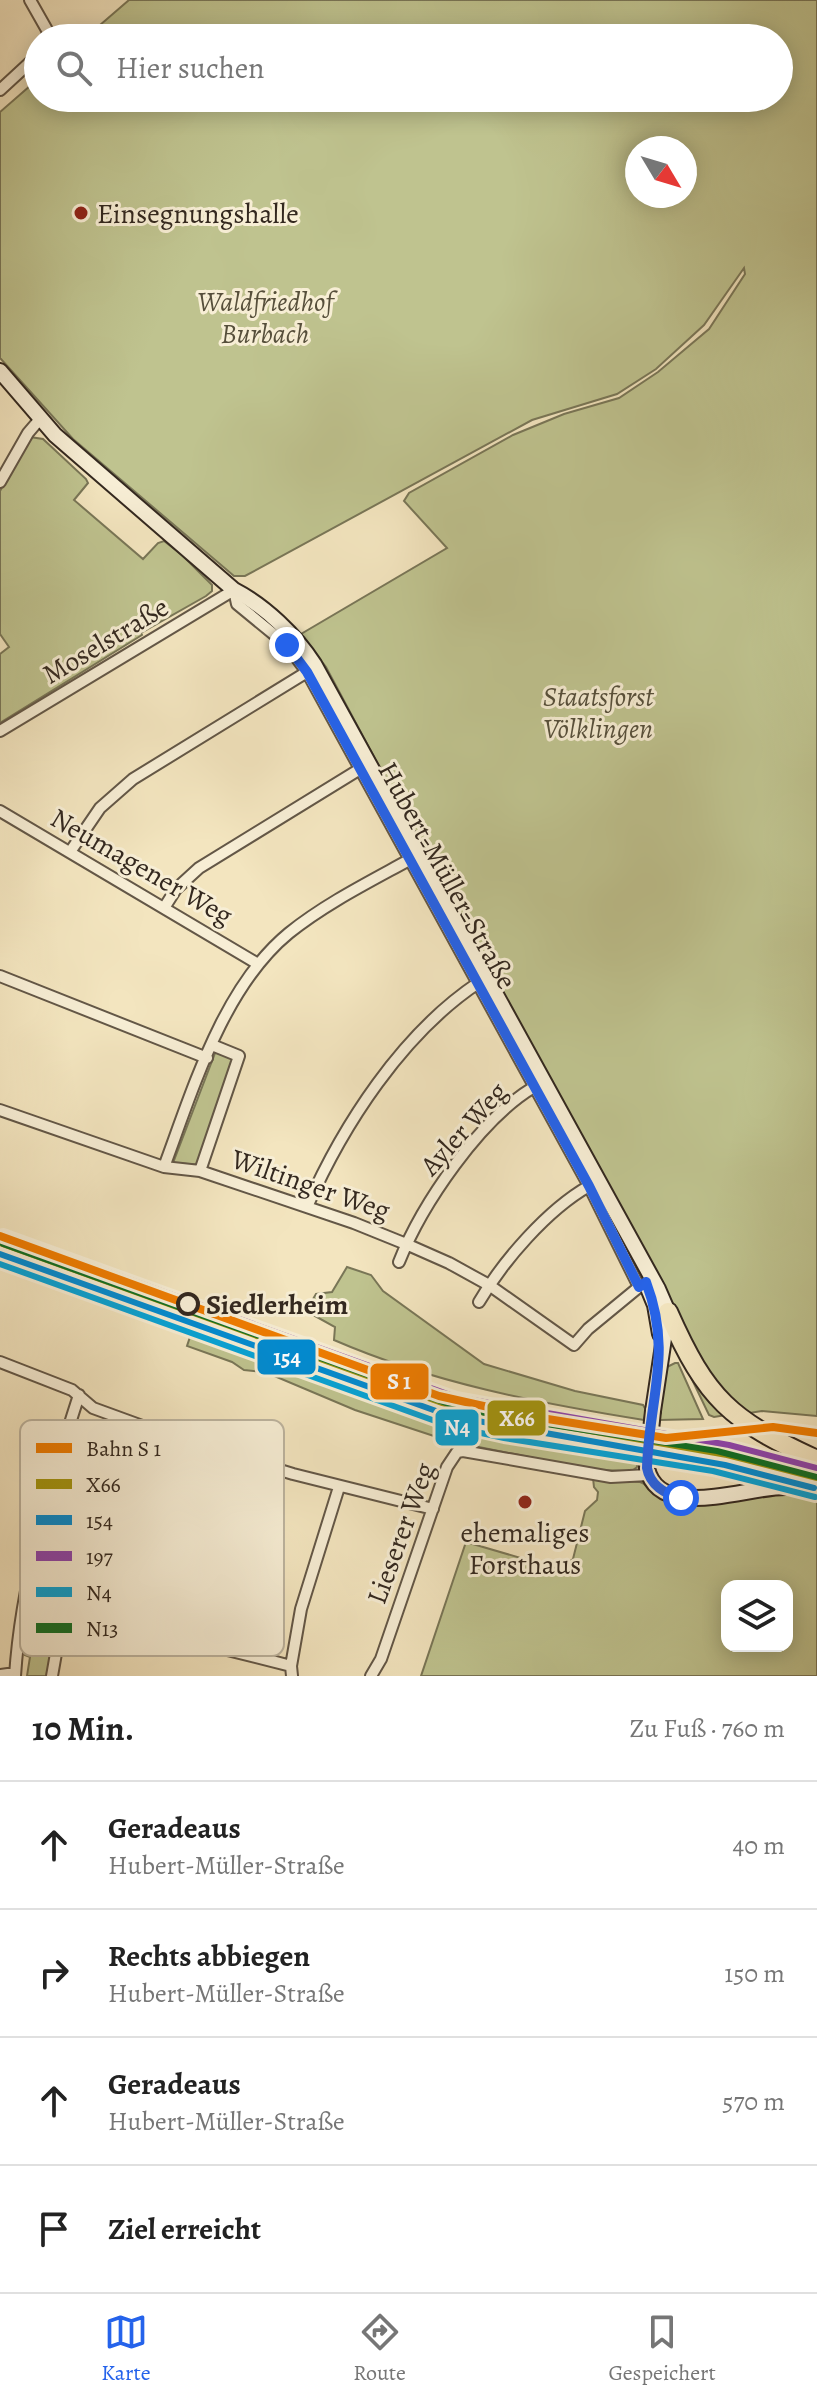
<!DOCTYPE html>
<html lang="de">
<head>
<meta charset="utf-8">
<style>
  body { margin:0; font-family:Alegreya,serif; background:#f6f6f6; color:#222 }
  .controls { position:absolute; right:24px; bottom:24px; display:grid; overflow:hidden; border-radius:16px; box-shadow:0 4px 20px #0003 }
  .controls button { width:72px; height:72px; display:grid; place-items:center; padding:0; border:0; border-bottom:2px solid #e0e0e0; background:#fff; color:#222; font:40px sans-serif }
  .compass { position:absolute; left:625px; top:136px; width:72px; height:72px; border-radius:50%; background:#fff; box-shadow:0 4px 20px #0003; rotate:128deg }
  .stop { position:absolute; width:24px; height:24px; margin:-18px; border:6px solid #2563eb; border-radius:50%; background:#fff }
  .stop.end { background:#2563eb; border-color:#fff; box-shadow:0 2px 8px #0008 }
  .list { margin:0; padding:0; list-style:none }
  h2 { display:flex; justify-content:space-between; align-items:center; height:104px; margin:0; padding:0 32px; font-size:34px }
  h2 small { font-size:26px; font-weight:400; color:#767676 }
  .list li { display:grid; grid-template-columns:52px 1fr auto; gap:24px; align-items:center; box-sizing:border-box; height:128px; padding:0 32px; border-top:2px solid #e0e0e0 }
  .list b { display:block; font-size:30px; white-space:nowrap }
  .list p { margin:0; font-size:26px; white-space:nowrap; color:#767676 }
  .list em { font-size:26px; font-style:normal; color:#767676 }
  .icon { flex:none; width:44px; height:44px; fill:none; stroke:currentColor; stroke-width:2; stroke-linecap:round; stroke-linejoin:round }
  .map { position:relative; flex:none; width:817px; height:1676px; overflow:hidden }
  .search { position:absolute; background:#fff; box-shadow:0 4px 20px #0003; left:24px; right:24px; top:24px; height:88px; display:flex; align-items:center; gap:20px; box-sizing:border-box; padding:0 28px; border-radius:44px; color:#767676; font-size:30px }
  .sheet { height:616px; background:#fff }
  nav { display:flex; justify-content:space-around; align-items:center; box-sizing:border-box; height:112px; border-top:2px solid #e0e0e0; background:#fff; font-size:22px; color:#767676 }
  nav a { display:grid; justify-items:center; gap:4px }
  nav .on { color:#2563eb }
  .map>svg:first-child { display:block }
  .green { fill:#bfc38f; stroke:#797657; stroke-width:2; fill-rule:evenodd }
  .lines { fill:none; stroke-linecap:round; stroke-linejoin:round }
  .street-casing { stroke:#635747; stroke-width:14 }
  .secondary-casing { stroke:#33281f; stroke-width:18 }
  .primary-casing { stroke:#33281f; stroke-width:20 }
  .highway-casing { stroke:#33281f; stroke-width:22 }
  .street { stroke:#f7eed5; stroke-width:10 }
  .secondary { stroke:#f7eed5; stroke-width:14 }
  .primary { stroke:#f3e5bf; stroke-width:16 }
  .highway { stroke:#f3e5bf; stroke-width:18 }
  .secondary-bridge-casing { stroke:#33281f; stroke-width:18; stroke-linecap:butt }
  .secondary-bridge { stroke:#f7eed5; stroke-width:14 }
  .bus-1-casing { stroke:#f7eed5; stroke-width:12 }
  .bus-2-casing { stroke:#f7eed5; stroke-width:12 }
  .bus-3-casing { stroke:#f7eed5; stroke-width:12 }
  .bus-4-casing { stroke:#f7eed5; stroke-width:12 }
  .bus-5-casing { stroke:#f7eed5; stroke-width:12 }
  .bus-1 { stroke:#a3940e; stroke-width:6 }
  .bus-2 { stroke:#008bd2; stroke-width:6 }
  .bus-3 { stroke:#8e44ad; stroke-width:6 }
  .bus-4 { stroke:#05a3d7; stroke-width:6 }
  .bus-5 { stroke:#0e6f24; stroke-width:6 }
  .rail-1-casing { stroke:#f7eed5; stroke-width:14 }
  .rail-1 { stroke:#ef7c00; stroke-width:8 }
  .route { stroke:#2563eb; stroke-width:10 }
  .poi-dot { fill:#8f2418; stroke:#f7eed5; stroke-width:3 }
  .stop-dot { fill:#f7eed5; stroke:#33281f; stroke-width:4 }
  .labels { text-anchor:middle; stroke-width:6; stroke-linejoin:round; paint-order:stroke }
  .poi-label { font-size:28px; fill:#33281f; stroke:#f7eed5; text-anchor:start }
  .park-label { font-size:28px; font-style:italic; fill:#564f3b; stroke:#f7eed5 }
  .street-label { font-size:28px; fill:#33281f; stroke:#f7eed5 }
  .stop-label { font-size:28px; font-weight:bold; fill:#33281f; stroke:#f7eed5; text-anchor:start }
  .key { fill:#f7eed5; stroke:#bcb39e; stroke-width:2 }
  .key-label { font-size:22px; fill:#33281f }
  .line-badge { stroke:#f7eed5; stroke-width:3 }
  .badge-label { font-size:22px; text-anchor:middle; font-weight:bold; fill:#fff }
</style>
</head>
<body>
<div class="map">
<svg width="817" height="1676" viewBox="0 0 817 1676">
  <rect width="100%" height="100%" fill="#f3e5bf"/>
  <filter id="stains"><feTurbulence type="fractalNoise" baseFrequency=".0025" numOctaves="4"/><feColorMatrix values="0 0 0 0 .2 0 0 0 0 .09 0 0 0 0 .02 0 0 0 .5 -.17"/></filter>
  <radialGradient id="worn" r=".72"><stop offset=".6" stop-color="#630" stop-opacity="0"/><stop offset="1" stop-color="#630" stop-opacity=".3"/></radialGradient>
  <!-- green -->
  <path class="green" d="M129 0H817V1416L762 1411 743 1414 717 1391 596 1161 435 871 326 667 301 634 447 548 404 501 409 493 513 435 564 414 619 398 658 372 709 329 745 274 744 268 704 325 656 369 617 394 532 420 245 576H234L73 439 0 358V112L38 79V98H779V38H85ZM637 148H685V196H637Z
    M30 437 43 439 86 479 88 483 74 500 143 559 158 543 164 541 181 554 212 585V591L206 596 141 633 142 635 0 723V654L9 647 0 634V491Z
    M217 1048 239 1056 202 1165 173 1163Z
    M347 1267 371 1275 383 1291 484 1364 575 1391 643 1405 646 1410 644 1420C538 1403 433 1383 334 1340L335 1327 306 1311 316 1294 332 1292Z
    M190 1337 453 1424 516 1439 639 1456 637 1467 632 1471 594 1470 449 1441 355 1410 265 1372 244 1370 232 1362 187 1346Z
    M675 1363H678L703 1419 659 1420 665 1368Z
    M687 1369 726 1415 714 1417 709 1415Z
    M593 1478 640 1482C656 1488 663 1503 682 1505 695 1506 707 1503 719 1501 752 1495 785 1489 817 1502V1676H421L466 1542 558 1569 573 1559 585 1511 597 1500 598 1492 594 1487ZM727 1586H787V1646H727Z
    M39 1615 38 1622 46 1624 48 1617 60 1619 48 1676H27L30 1657 25 1655 29 1619Z"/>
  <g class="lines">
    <defs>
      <path id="street" d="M30 0 47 30 48 38
        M0 90 38 55
        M0 482 28 433 40 419
        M0 731 234 590 237 604 287 645 307 672 589 1186 639 1287 588 1329 574 1345 489 1285 449 1263 406 1244 354 1223 200 1171 164 1167 0 1110
        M0 811 258 964
        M70 852 100 808 133 779 307 672
        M164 908 176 889 199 868 360 769
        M0 976 207 1058
        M164 1167C193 1089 223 987 289 933 325 904 369 882 409 860
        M200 1171 239 1056 212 1045
        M307 1207C343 1125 402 1034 478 983
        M399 1262C422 1204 480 1119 534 1087
        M479 1302C503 1261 547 1210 589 1186
        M0 1362 72 1390 93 1408 178 1439 293 1474 433 1509
        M24 1609C115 1622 203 1643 291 1666L292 1676
        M126 1625 143 1550 178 1439
        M209 1645 222 1583 260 1465
        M291 1666 301 1609 339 1487
        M0 1675 15 1673
        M15 1676C21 1582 50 1485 79 1395
        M52 1676 63 1614
        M371 1676 381 1659 447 1467 457 1452 463 1451 611 1477 648 1475"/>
      <path id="secondary" d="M0 371 55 435 234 590C265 606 295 635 314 664L658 1289 668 1312 653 1411
        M648 1288 655 1305 660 1334
        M647 1468C659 1523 750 1485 788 1487"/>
      <path id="primary" d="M0 1243 157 1300"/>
      <path id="highway" d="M155 1310 451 1416 506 1428 715 1461 817 1487
        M668 1312C707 1400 730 1420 817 1460"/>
    </defs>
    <!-- street casing -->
    <use href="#street" class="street-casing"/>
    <!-- secondary casing -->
    <use href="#secondary" class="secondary-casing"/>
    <!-- primary casing -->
    <use href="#primary" class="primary-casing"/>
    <!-- highway casing -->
    <use href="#highway" class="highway-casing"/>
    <!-- street -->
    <use href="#street" class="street"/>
    <!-- secondary -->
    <use href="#secondary" class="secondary"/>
    <!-- primary -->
    <use href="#primary" class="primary"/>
    <!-- highway -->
    <use href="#highway" class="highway"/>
    <defs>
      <path id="secondary-bridge" d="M647 1468 653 1411"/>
    </defs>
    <!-- secondary-bridge casing -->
    <use href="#secondary-bridge" class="secondary-bridge-casing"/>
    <!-- secondary-bridge -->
    <use href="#secondary-bridge" class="secondary-bridge"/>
    <defs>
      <path id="bus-1" d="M0 1243 453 1407 727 1455 817 1478"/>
      <path id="bus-2" d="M0 1254 450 1416 725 1465 814 1488"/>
      <path id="bus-3" d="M3 1234 456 1397 729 1445 817 1468"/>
      <path id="bus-4" d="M0 1264 449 1426 504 1438 713 1471 815 1497"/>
      <path id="bus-5" d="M3 1244 454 1406 508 1418 717 1451 817 1477"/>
    </defs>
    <!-- bus-1 casing -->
    <use href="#bus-1" class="bus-1-casing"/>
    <!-- bus-2 casing -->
    <use href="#bus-2" class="bus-2-casing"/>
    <!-- bus-3 casing -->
    <use href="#bus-3" class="bus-3-casing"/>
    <!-- bus-4 casing -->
    <use href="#bus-4" class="bus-4-casing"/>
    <!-- bus-5 casing -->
    <use href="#bus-5" class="bus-5-casing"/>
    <!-- bus-1 -->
    <use href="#bus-1" class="bus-1"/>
    <!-- bus-2 -->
    <use href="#bus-2" class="bus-2"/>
    <!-- bus-3 -->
    <use href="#bus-3" class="bus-3"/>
    <!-- bus-4 -->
    <use href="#bus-4" class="bus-4"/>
    <!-- bus-5 -->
    <use href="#bus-5" class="bus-5"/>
    <defs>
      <path id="rail-1" d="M0 1236 439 1396 529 1416 666 1438 773 1427 817 1433"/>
    </defs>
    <!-- rail-1 casing -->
    <use href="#rail-1" class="rail-1-casing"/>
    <!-- rail-1 -->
    <use href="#rail-1" class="rail-1"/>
  </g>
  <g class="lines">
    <!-- route -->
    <path class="route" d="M287 645 307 672 589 1186 639 1287 646 1282C673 1353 649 1397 647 1468 650 1485 665 1494 681 1498"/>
  </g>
  <!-- markers -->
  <g class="poi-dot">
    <circle cx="81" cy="213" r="8"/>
    <circle cx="525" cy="1502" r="8"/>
  </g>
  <circle class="stop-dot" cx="188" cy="1304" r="10"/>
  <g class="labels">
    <!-- poi labels -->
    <g class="poi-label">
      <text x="97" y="223">Einsegnungshalle</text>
      <text x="525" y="1542" text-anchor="middle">ehemaliges<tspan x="525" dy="32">Forsthaus</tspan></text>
    </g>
    <!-- park labels -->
    <g class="park-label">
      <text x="265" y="311">Waldfriedhof<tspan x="265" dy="32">Burbach</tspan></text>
      <text x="598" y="706">Staatsforst<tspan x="598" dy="32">Völklingen</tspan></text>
    </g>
    <!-- street labels -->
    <g class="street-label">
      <text transform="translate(105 640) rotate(-31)" y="10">Moselstraße</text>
      <text transform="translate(142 866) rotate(30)" y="10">Neumagener Weg</text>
      <text transform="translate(448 875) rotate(61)" y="10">Hubert-Müller-Straße</text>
      <text transform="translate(463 1128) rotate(-48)" y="10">Ayler Weg</text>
      <text transform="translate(311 1184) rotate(19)" y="10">Wiltinger Weg</text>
      <text transform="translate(400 1533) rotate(-70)" y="10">Lieserer Weg</text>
    </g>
    <!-- stop labels -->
    <g class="stop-label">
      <text x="206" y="1314">Siedlerheim</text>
    </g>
  </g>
  <!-- legend -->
  <rect x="20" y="1420" width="264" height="236" rx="12" class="key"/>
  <rect x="36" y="1443" width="36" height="10" fill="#ef7c00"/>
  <rect x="36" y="1479" width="36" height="10" fill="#a3940e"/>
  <rect x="36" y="1515" width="36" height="10" fill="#008bd2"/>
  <rect x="36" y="1551" width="36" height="10" fill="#8e44ad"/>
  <rect x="36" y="1587" width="36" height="10" fill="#05a3d7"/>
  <rect x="36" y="1623" width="36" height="10" fill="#0e6f24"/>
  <g class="key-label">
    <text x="86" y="1456">Bahn S 1</text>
    <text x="86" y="1492">X66</text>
    <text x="86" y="1528">154</text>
    <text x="86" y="1564">197</text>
    <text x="86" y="1600">N4</text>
    <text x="86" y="1636">N13</text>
  </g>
  <g class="line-badge">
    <rect x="256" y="1338" width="61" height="38" rx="8" fill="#008bd2"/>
    <rect x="369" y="1362" width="61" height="39" rx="8" fill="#ef7c00"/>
    <rect x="486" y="1399" width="61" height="38" rx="8" fill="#a3940e"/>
    <rect x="434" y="1408" width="46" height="39" rx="8" fill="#05a3d7"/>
  </g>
  <g class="badge-label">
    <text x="287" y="1365">154</text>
    <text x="399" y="1389">S 1</text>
    <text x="517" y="1426">X66</text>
    <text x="457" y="1435">N4</text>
  </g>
  <rect width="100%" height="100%" filter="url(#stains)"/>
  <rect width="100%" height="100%" fill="url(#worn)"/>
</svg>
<div class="controls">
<button><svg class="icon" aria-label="layers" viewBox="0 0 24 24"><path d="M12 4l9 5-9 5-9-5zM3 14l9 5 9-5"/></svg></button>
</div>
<svg class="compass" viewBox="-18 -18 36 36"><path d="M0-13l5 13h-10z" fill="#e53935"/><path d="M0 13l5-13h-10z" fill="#767676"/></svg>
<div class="stop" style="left:681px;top:1498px"></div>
<div class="stop end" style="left:287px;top:645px"></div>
<div class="search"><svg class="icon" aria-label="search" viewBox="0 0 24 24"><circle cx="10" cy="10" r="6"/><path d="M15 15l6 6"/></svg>Hier suchen</div>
</div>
<section class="sheet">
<h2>10 Min.<small>Zu Fuß · 760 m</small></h2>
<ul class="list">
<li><svg class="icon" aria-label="ahead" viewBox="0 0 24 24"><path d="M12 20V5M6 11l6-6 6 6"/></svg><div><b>Geradeaus</b><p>Hubert-Müller-Straße</p></div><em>40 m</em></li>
<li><svg class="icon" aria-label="right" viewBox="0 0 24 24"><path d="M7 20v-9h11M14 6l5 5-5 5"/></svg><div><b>Rechts abbiegen</b><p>Hubert-Müller-Straße</p></div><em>150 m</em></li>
<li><svg class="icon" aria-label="ahead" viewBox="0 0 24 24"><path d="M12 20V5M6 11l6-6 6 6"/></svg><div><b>Geradeaus</b><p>Hubert-Müller-Straße</p></div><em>570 m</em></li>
<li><svg class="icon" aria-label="arrive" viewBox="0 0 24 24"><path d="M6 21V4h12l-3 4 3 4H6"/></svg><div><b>Ziel erreicht</b></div></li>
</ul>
</section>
<nav>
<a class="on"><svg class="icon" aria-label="map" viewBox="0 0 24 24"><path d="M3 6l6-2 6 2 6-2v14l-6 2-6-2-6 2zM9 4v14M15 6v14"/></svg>Karte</a>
<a><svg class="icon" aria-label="directions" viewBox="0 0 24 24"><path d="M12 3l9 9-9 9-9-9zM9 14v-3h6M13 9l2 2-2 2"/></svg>Route</a>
<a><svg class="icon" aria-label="saved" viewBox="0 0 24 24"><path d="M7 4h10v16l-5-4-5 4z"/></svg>Gespeichert</a>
</nav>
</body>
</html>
